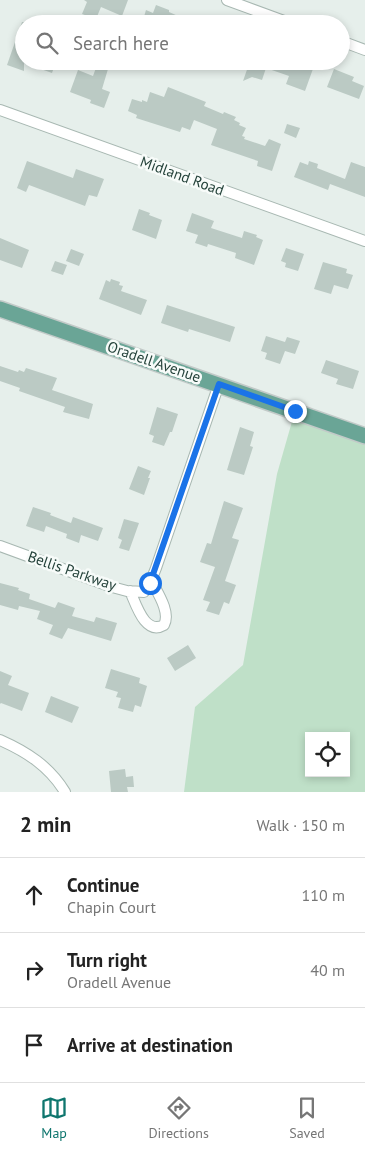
<!DOCTYPE html>
<html lang="en">
<head>
<meta charset="utf-8">
<style>
  body { margin:0; font-family:"PT Sans",sans-serif; background:#f2f2f2; color:#222 }
  .controls { position:absolute; right:15px; bottom:15px; display:grid; overflow:hidden; border-radius:0px; box-shadow:0 2px 8px #0003 }
  .controls button { width:45px; height:45px; display:grid; place-items:center; padding:0; border:0; border-bottom:1px solid #e0e0e0; background:#fff; color:#222; font:25px sans-serif }
  .stop { position:absolute; width:15px; height:15px; margin:-11px; border:4px solid #1a73e8; border-radius:50%; background:#fff }
  .stop.end { background:#1a73e8; border-color:#fff; box-shadow:0 1px 5px #0008 }
  .list { margin:0; padding:0; list-style:none }
  h2 { display:flex; justify-content:space-between; align-items:center; height:65px; margin:0; padding:0 20px; font-size:21px }
  h2 small { font-size:16px; font-weight:400; color:#767676 }
  .list li { display:grid; grid-template-columns:32px 1fr auto; gap:15px; align-items:center; box-sizing:border-box; height:75px; padding:0 20px; border-top:1px solid #e0e0e0 }
  .list b { display:block; font-size:19px; white-space:nowrap }
  .list p { margin:0; font-size:16px; white-space:nowrap; color:#767676 }
  .list em { font-size:16px; font-style:normal; color:#767676 }
  .icon { flex:none; width:28px; height:28px; fill:none; stroke:currentColor; stroke-width:2; stroke-linecap:round; stroke-linejoin:round }
  .map { position:relative; flex:none; width:365px; height:792px; overflow:hidden }
  .search { position:absolute; background:#fff; box-shadow:0 2px 8px #0003; left:15px; right:15px; top:15px; height:55px; display:flex; align-items:center; gap:12px; box-sizing:border-box; padding:0 18px; border-radius:28px; color:#767676; font-size:19px }
  .sheet { height:290px; background:#fff }
  nav { display:flex; justify-content:space-around; align-items:center; box-sizing:border-box; height:70px; border-top:1px solid #e0e0e0; background:#fff; font-size:14px; color:#767676 }
  nav a { display:grid; justify-items:center; gap:2px }
  nav .on { color:#0f766e }
  .map>svg:first-child { display:block }
  .green { fill:#bfe0c8; fill-rule:evenodd }
  .building { fill:#bbcac4 }
  .lines { fill:none; stroke-linecap:round; stroke-linejoin:round }
  .street-casing { stroke:#a8b8b2; stroke-width:12 }
  .primary-casing { stroke:#c2cac8; stroke-width:18 }
  .street { stroke:#fff; stroke-width:10 }
  .primary { stroke:#6aa596; stroke-width:15 }
  .route { stroke:#1a73e8; stroke-width:6 }
  .labels { text-anchor:middle; stroke-width:5; stroke-linejoin:round; paint-order:stroke }
  .street-label { font-size:15px; fill:#24423a; stroke:#f7fbf9 }
</style>
</head>
<body>
<div class="map">
<svg width="365" height="792" viewBox="0 0 365 792">
  <rect width="100%" height="100%" fill="#e6efeb"/>
  <!-- green -->
  <path class="green" d="M295 411 365 436V792H184L195 707 243 665 277 474ZM309 736H346V773H309Z"/>
  <!-- building -->
  <path class="building" d="M84 0H128L122 16 101 7 96 19 82 14 87 2Z
    M156 5 169 10V12L178 16 177 21 180 22V24H150L143 20 146 10 153 13Z
    M22 22H24V61H56L52 73 24 63V71L7 65Z
    M250 61H309L308 64 314 66 305 91 286 84 289 76 266 68 262 80 252 77 243 81Z
    M97 65 108 69 102 89 110 92 104 108 90 103 91 100 70 92 78 70 93 76Z
    M334 69 354 77 352 81 364 86 359 99 327 87Z
    M168 87 206 102 204 106 223 114 224 112 236 117 234 120 240 123 239 125 246 128 242 136 245 137 244 139 265 146 269 139 281 144 272 171 257 166 258 161 211 145 217 129 194 120 190 130 182 127 180 132 136 118 137 115 128 111 132 99 142 102V100L147 102 150 92 164 97Z
    M287 124 300 128 296 138 284 133Z
    M27 161 73 178 76 169 104 179 97 197 89 195 85 206 29 185 26 192 17 188Z
    M309 161 318 164 317 168 345 179 351 162 365 167V197L330 184 328 190 294 177 300 162 308 165Z
    M139 209 150 213 149 215 162 220 156 239 132 230Z
    M192 213 214 221 211 228 242 238 244 231 257 235 256 237 263 240 254 265 235 258 236 253 208 244 207 247 195 243 198 235 186 231Z
    M0 238 29 250 22 268 0 260Z
    M286 248 304 254 298 271 285 267 286 263 281 261Z
    M71 249 84 254 79 266 66 261Z
    M55 261 67 265 63 275 51 271Z
    M323 262 347 269 346 273 353 275 348 289 334 285 331 294 314 289Z
    M111 279 120 282 119 285 123 286 121 291 147 300 141 315 99 299 106 280 110 282Z
    M167 305 235 327 230 342 189 329 188 332 161 323Z
    M266 336 285 342 287 337 300 341 295 354 285 351 280 364 265 359 267 353 261 351Z
    M326 360 359 371 353 389 336 384 338 379 321 373Z
    M0 366 18 372 19 370 24 372 26 368 57 378 52 390 93 404 89 419 63 412 65 407 19 391 20 388 0 381Z
    M157 407 178 414 172 432H170L164 446 152 442 154 436 149 434Z
    M240 427 254 432 250 446 253 447 244 475 227 470Z
    M138 466 151 471 148 478H150L144 495 129 489Z
    M224 501 243 508 232 538 239 540 225 581 236 585 229 604 224 602 219 615 206 611 210 602 203 600 215 567 200 562 207 543 211 544Z
    M33 507 51 513 50 515 71 523 73 517 103 528 98 541 81 535 79 543 66 538 67 534 46 526 44 532 26 526Z
    M124 519 139 523 129 551 119 548 122 540 118 538Z
    M0 583 19 588 18 590 30 594 29 599 55 608 58 602 75 608 72 616 94 622 96 617 117 623 111 641 68 628 62 639 49 634 53 625 37 619 40 611 19 606 18 610 0 605Z
    M188 645 196 658 175 671 167 658Z
    M111 669 140 678 139 683 147 686 141 707 135 705 133 712 118 708 121 698 116 697 118 692 105 688Z
    M0 671 12 676 8 685 29 693 22 711 1 703 0 704Z
    M51 696 79 707 72 723 45 712Z
    M125 769 126 777 133 776 134 787H127L128 792H111L109 771Z"/>
  <g class="lines">
    <defs>
      <path id="street" d="M227 0 292 24
        M341 41 365 50
        M0 110 365 241
        M0 546 112 587 127 591 144 592 150 583 156 568 219 384
        M130 591C136 604 145 636 164 625 171 612 157 592 151 580
        M0 740C27 752 49 766 65 792"/>
      <path id="primary" d="M0 309 365 436"/>
    </defs>
    <!-- street casing -->
    <use href="#street" class="street-casing"/>
    <!-- primary casing -->
    <use href="#primary" class="primary-casing"/>
    <!-- street -->
    <use href="#street" class="street"/>
    <!-- primary -->
    <use href="#primary" class="primary"/>
  </g>
  <g class="lines">
    <!-- route -->
    <path class="route" d="M150 583 219 384 295 411"/>
  </g>
  <g class="labels">
    <!-- street labels -->
    <g class="street-label">
      <text transform="translate(182 176) rotate(20)" y="5">Midland Road</text>
      <text transform="translate(154 362) rotate(19)" y="5">Oradell Avenue</text>
      <text transform="translate(72 571) rotate(19)" y="5">Bellis Parkway</text>
    </g>
  </g>
</svg>
<div class="controls">
<button><svg class="icon" aria-label="locate" viewBox="0 0 24 24"><circle cx="12" cy="12" r="6"/><path d="M12 2v4M12 18v4M2 12h4M18 12h4"/></svg></button>
</div>
<div class="stop" style="left:150px;top:583px"></div>
<div class="stop end" style="left:295px;top:411px"></div>
<div class="search"><svg class="icon" aria-label="search" viewBox="0 0 24 24"><circle cx="10" cy="10" r="6"/><path d="M15 15l6 6"/></svg>Search here</div>
</div>
<section class="sheet">
<h2>2 min<small>Walk · 150 m</small></h2>
<ul class="list">
<li><svg class="icon" aria-label="ahead" viewBox="0 0 24 24"><path d="M12 20V5M6 11l6-6 6 6"/></svg><div><b>Continue</b><p>Chapin Court</p></div><em>110 m</em></li>
<li><svg class="icon" aria-label="right" viewBox="0 0 24 24"><path d="M7 20v-9h11M14 6l5 5-5 5"/></svg><div><b>Turn right</b><p>Oradell Avenue</p></div><em>40 m</em></li>
<li><svg class="icon" aria-label="arrive" viewBox="0 0 24 24"><path d="M6 21V4h12l-3 4 3 4H6"/></svg><div><b>Arrive at destination</b></div></li>
</ul>
</section>
<nav>
<a class="on"><svg class="icon" aria-label="map" viewBox="0 0 24 24"><path d="M3 6l6-2 6 2 6-2v14l-6 2-6-2-6 2zM9 4v14M15 6v14"/></svg>Map</a>
<a><svg class="icon" aria-label="directions" viewBox="0 0 24 24"><path d="M12 3l9 9-9 9-9-9zM9 14v-3h6M13 9l2 2-2 2"/></svg>Directions</a>
<a><svg class="icon" aria-label="saved" viewBox="0 0 24 24"><path d="M7 4h10v16l-5-4-5 4z"/></svg>Saved</a>
</nav>
</body>
</html>
